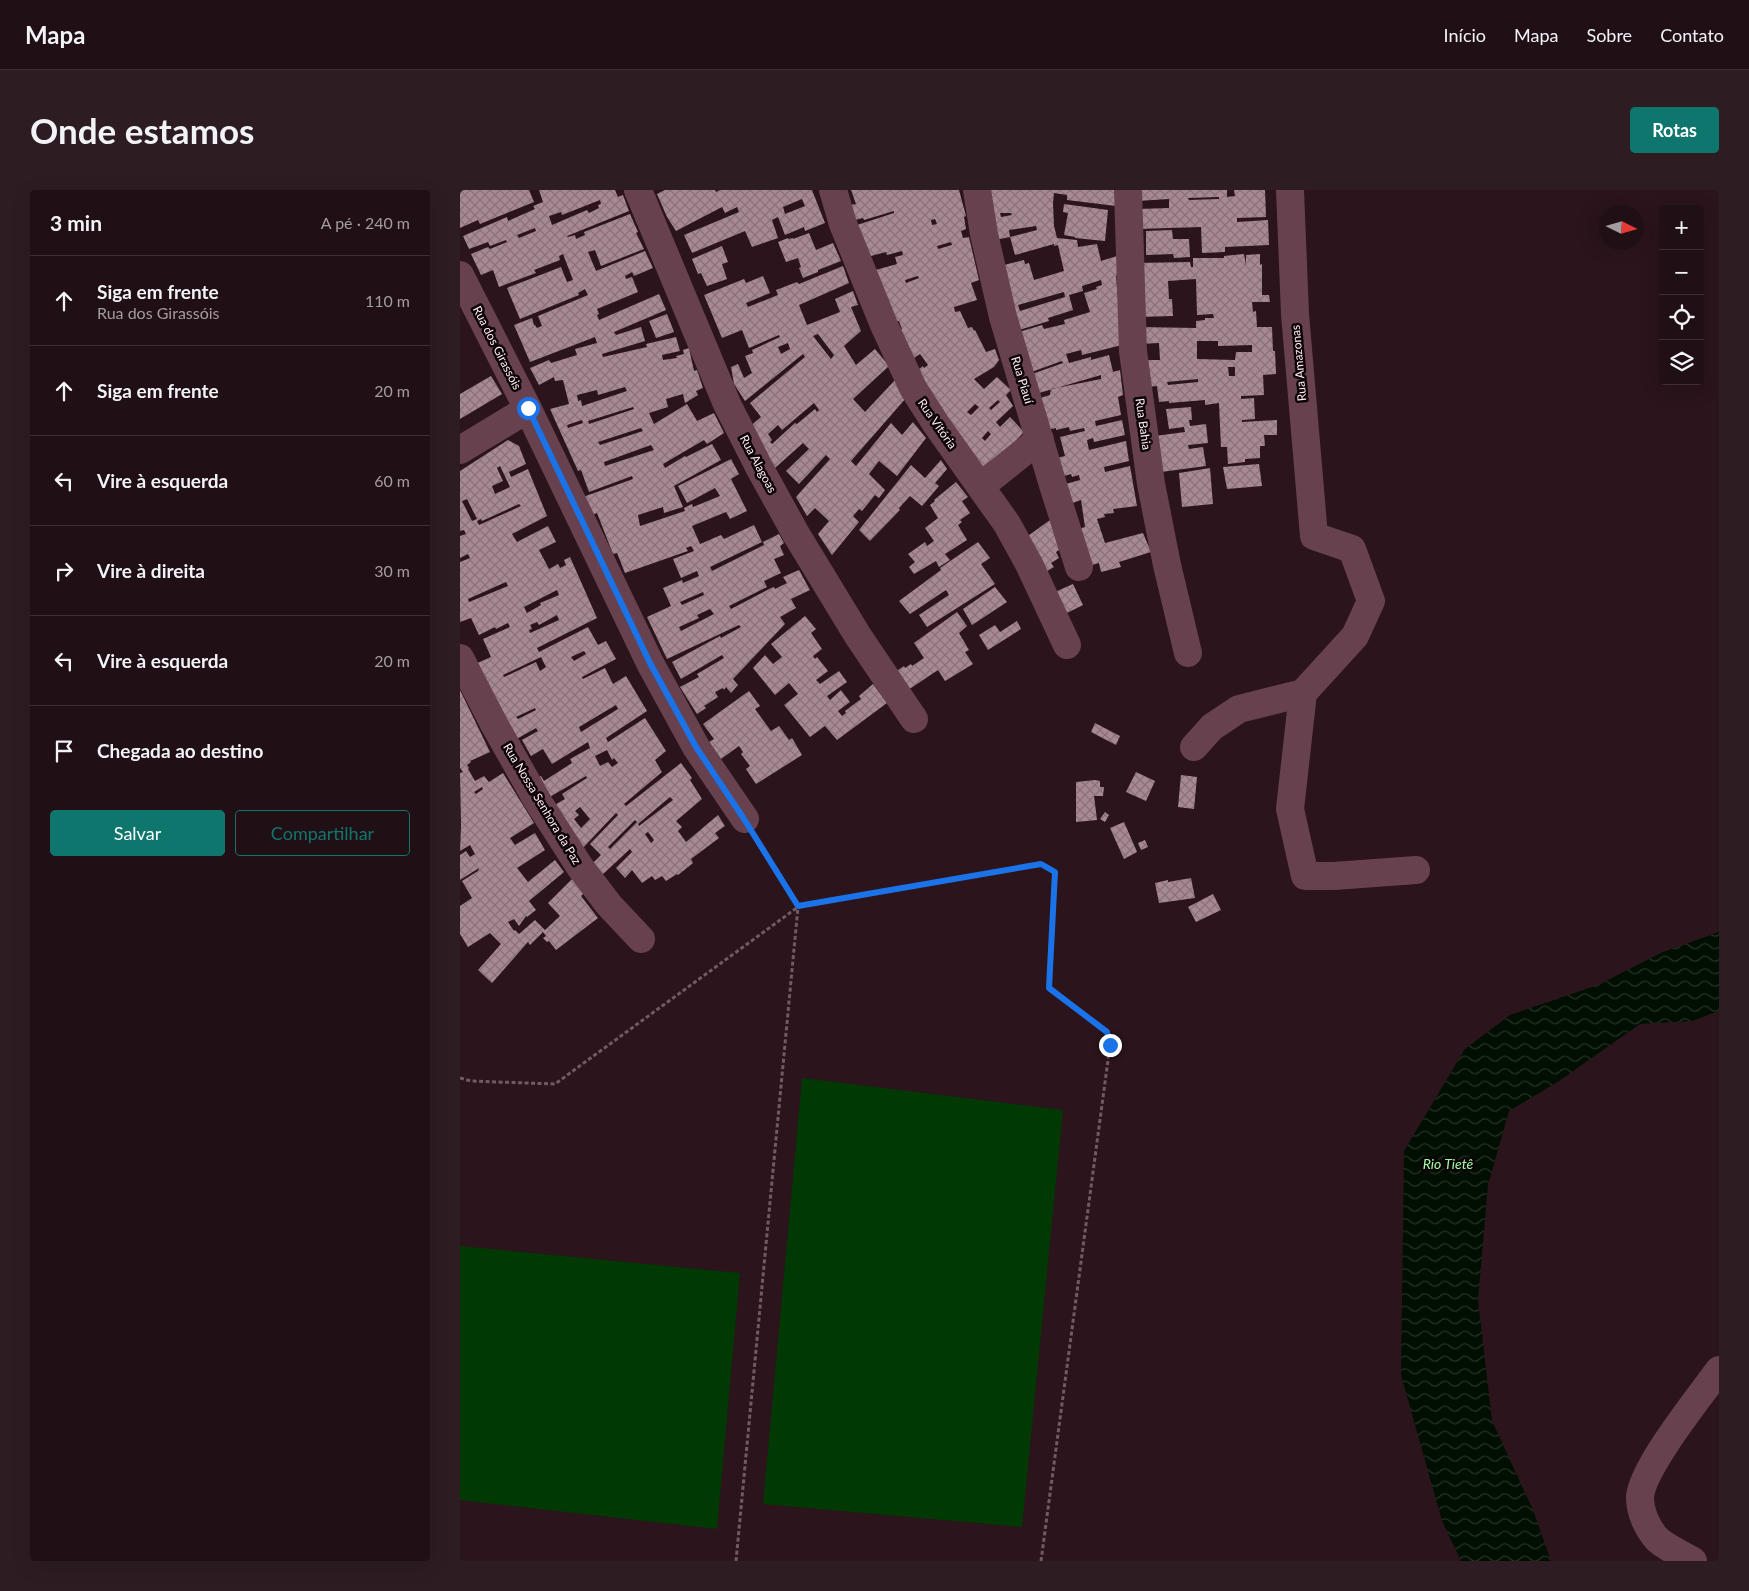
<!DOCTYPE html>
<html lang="pt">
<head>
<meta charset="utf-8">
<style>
  body { margin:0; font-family:Lato,sans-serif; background:#2d1d22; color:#f1f3f6 }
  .controls { position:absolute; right:15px; top:15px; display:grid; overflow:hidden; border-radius:5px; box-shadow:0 5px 20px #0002 }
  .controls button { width:45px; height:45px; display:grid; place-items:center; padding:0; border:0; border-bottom:1px solid #3d2f34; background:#200f15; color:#f1f3f6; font:25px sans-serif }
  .compass { position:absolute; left:1139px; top:15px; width:45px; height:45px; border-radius:50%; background:#200f15; box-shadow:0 5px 20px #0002; rotate:95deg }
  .stop { position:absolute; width:15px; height:15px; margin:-11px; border:4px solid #1a73e8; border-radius:50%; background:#fff }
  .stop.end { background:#1a73e8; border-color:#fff; box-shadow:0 1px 5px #0008 }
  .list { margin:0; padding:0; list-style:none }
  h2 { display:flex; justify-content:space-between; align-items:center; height:65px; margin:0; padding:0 20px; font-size:21px }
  h2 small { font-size:16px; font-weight:400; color:#a29ca0 }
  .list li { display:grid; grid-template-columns:32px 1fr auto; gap:15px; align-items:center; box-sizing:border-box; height:90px; padding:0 20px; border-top:1px solid #3d2f34 }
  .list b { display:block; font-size:19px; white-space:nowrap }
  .list p { margin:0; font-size:16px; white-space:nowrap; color:#a29ca0 }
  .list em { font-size:16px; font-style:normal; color:#a29ca0 }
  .actions { display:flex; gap:10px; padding:15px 20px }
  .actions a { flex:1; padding:11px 0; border:1px solid #0f766e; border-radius:5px; text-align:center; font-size:18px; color:#0f766e }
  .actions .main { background:#0f766e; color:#fff }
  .icon { flex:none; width:28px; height:28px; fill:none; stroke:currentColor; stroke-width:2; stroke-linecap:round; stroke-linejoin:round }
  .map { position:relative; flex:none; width:1259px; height:1371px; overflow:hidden; border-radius:5px }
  header { display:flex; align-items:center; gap:30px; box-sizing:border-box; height:70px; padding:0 25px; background:#200f15; border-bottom:1px solid #3d2f34 }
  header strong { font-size:24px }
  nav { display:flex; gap:28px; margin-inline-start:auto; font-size:18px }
  .intro { display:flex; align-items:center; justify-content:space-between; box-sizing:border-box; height:120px; padding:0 30px }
  h1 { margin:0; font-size:35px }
  .button { padding:12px 22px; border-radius:5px; background:#0f766e; color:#fff; font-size:18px; font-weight:700 }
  main { display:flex; gap:30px; padding:0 30px }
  aside { flex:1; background:#200f15; border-radius:5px; box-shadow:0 5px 20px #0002 }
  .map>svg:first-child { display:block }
  .green { fill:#013904 }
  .water { fill:url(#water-waves) }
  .building { fill:url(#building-cross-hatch); fill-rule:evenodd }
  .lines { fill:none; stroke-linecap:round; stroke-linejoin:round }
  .path { stroke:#715b62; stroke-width:3; stroke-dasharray:4 2.5; stroke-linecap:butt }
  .minor { stroke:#67424e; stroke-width:28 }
  .route { stroke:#1a73e8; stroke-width:6 }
  .labels { text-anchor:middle; stroke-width:5; stroke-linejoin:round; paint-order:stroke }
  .street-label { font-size:12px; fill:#feecf1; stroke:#0d0407 }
  .water-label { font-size:14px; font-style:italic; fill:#a2fca0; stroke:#0d0407 }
</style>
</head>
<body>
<header>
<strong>Mapa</strong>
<nav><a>Início</a><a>Mapa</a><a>Sobre</a><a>Contato</a></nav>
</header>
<div class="intro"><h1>Onde estamos</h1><a class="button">Rotas</a></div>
<main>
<aside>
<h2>3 min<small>A pé · 240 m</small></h2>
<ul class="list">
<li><svg class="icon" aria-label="ahead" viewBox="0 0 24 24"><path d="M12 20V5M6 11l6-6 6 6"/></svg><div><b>Siga em frente</b><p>Rua dos Girassóis</p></div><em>110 m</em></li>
<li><svg class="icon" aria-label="ahead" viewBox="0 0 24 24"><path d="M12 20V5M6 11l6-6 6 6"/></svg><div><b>Siga em frente</b></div><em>20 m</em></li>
<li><svg class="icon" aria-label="left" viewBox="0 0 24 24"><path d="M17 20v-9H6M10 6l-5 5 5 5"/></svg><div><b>Vire à esquerda</b></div><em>60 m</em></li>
<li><svg class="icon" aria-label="right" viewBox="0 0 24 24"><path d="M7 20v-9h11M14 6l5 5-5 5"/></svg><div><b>Vire à direita</b></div><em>30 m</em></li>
<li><svg class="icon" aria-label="left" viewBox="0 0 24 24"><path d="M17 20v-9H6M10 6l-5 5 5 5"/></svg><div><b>Vire à esquerda</b></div><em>20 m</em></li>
<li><svg class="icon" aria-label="arrive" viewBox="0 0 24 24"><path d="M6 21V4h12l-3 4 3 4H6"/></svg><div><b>Chegada ao destino</b></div></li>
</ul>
<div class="actions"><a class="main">Salvar</a><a>Compartilhar</a></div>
</aside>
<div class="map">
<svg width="1259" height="1371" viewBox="0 0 1259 1371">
  <defs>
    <pattern id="water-waves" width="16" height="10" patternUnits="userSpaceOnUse" patternTransform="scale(1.25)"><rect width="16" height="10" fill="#000f01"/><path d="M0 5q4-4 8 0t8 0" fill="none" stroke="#263226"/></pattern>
    <pattern id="building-cross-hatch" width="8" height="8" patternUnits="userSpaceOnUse" patternTransform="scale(1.25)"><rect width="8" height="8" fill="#a88993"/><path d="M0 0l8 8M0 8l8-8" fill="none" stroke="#887279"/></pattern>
  </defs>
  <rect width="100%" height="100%" fill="#2b141c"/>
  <!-- green -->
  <path class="green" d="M342 888 603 920 562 1337 303 1314Z
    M0 1056 280 1083 257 1339 0 1310Z"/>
  <!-- water -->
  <path class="water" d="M1259 742V821L1232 831 1180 834 1099 891 1049 921 1028 995 1018 1110 1032 1231 1073 1320 1091 1371H1001L982 1331 941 1185 944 961 1005 859 1050 825 1138 795 1203 762Z"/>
  <!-- building -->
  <path class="building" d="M0 0H69L74 12 20 34 18 30 0 38Z
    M79 0H155L158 7 163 5 169 21 107 46 108 47 115 45 116 49 125 45 124 42 170 24 178 42 176 43 184 59 141 76 135 60 128 62 136 81 185 61 193 78 174 86 172 82 165 86 166 89 172 87 178 102 137 119 139 124 137 125 139 130 199 104 206 120 154 142 156 145 181 137 185 151 142 164 143 167 187 157 186 154 216 147 220 161 202 165 203 170 217 168 216 166 224 164 223 160 229 158 234 181 237 180 243 198 236 201 238 205 225 213 223 204 206 209 208 217 189 223 194 234 227 214 237 231 254 223 264 243 247 254 244 250 203 274 205 278 225 266 226 267 252 254 261 270 214 296 223 317 204 323 203 317 178 325 180 336 225 321 224 318 232 314 233 317 260 306 255 298 227 313 218 296 271 269 279 284 271 289 287 321 270 329 266 322 232 336 240 354 261 345 264 349 294 335 302 352 250 377 252 381 304 355 303 352 319 344 324 353 320 356 324 365 314 369 321 383 304 391 307 397 269 416 271 419 311 398 314 397 315 399 327 393 323 387 339 380 350 400 331 409 336 418 320 427 325 434 273 489 278 495 271 503 266 497 264 500 263 498 255 502 258 507 244 516 246 518 237 524 220 497 239 487 237 484 264 468 262 465 221 489 212 472 260 446 261 448 281 437 279 435 207 469 187 427 211 416 203 398 222 390 223 393 239 386 237 381 221 388 213 369 234 361 233 359 231 356 226 358 228 361 165 383 157 363 153 364 137 323 132 325 123 307 173 289 172 286 129 302 121 280 118 281 90 219 109 214 103 190 95 191 94 187 79 195 70 178 89 170 91 173 117 165 115 159 137 153 135 147 70 172 54 135 72 128 74 135H75L77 138 82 136 78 126 128 105 125 99 118 103 119 105 60 129 47 98 101 77 107 92 113 90 103 64 99 66 100 70 74 80 76 83 39 97 33 80 21 85 11 64 28 57 30 59 47 52 46 50 30 56 28 52 9 59 3 46 47 27 48 31 75 19 73 16 83 12ZM140 10 141 14 138 15 139 18 129 23 127 20 92 35 89 26 101 22 102 25ZM75 38 76 41 59 48 57 45ZM165 197 167 201 122 216 121 210 118 211 117 205 137 200 138 205ZM173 217 174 219 129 234 128 231ZM122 230 123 233 108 238 107 235ZM181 238 183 241 140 255 138 252ZM191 255 194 260 145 276 144 272ZM243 402 244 405 222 415 220 412ZM250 419 254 424 221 441 219 437 239 428 237 425Z
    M205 0H255L256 2 260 0H352L365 33 345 41 344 37 325 45 318 27 312 30 318 48 292 57 285 41 232 63 224 45 279 22 277 17 265 23 262 17 216 41 207 27 197 4ZM342 9 345 16 325 24 323 17Z
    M391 0H499L506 26 504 27 506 39 501 41 503 48 509 47 519 90 511 93 517 110 494 117 495 122 500 121 508 138 512 137 514 141 515 140 526 162 535 159 539 170 534 177 514 189 524 199 537 187 551 200 546 205 553 216 536 232 540 237 550 227 564 242 523 284 454 183 463 176 464 178 468 175 460 164 448 172 434 142 442 139 439 131 435 132 412 81 437 74 435 67 443 65 442 61 427 65 426 62 407 67 397 35 434 23V21L404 30 403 28 395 30 391 15 396 14ZM475 29 477 34 472 35 471 30ZM491 52 492 55 478 59 477 56ZM458 86 459 88 446 93 445 90ZM538 210 540 212 531 220 529 218ZM515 214 519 217 511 225 507 222ZM528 241 531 244 525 251 522 248Z
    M530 0H656V16L607 10V5L594 3 593 13 594 36 597 48 617 50 618 57 637 54 641 71 657 66V85L656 86 662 155 622 165 621 160 606 164 609 173 631 167V170L649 165 653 182 660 180 663 205 658 207 661 225 635 231 636 236 662 230 665 245 634 252 633 248 627 250 629 260 666 251 669 271 644 277 645 282 670 276 677 316 653 319 654 323 644 324 645 327 637 329 645 353 683 343 691 362 659 372 661 377 641 382 639 373 622 378 608 342 625 337 621 310 601 317 595 297 620 290 619 285 612 287 611 284 601 287 597 268 605 266 600 247 625 241 624 238 610 241 609 237 596 240V238L582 241 580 208 590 205 591 199 641 189V185L579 203 572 184 603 173 602 171 563 185 553 144 582 135 584 139 605 134 604 130 630 122 624 103 637 99 636 97 642 95 641 90 622 96 623 101 609 105 613 120 588 128 589 131 559 140 544 75 564 70 565 74 569 73 574 90 604 81 598 55 594 56V54L555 65 550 47 577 40 576 36 549 40 550 47 535 50ZM540 23H551L552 25 541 27ZM604 102 605 107 560 121 558 115Z
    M677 0H767V7L775 6 774 0H805L806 27 777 28V32L808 30 809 55 765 57V62L742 63 741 37 678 39 677 19 709 18V9L677 11ZM759 7V9L729 10 728 8Z
    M604 14 648 20 645 51 615 48V47L604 45 608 23 603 22Z
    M712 40 713 49H729L730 67 714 68 713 64 686 65V41Z
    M349 43 356 60 373 53 381 71 358 80V82L343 88 339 78 341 77 338 68 326 72 318 52 328 48V49L333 48V49Z
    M262 56 268 72 262 74 267 89 247 96 241 83 238 84 232 69Z
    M784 64 786 75V65L800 64V75L802 74V105H809L810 112H792L793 122 796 121 797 137H812L813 161H815L816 184 803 185 804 205 781 206V209L794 208 795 229 782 230V232L817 230V245H804L805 256H800V268L785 269V272L768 274 767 257H761L759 213 745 215V210L709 213V211L699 212 697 196 687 197 685 170H700L699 153 679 154V137L736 138V131L745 130V128H754L753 124 737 125 736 89 708 91 709 109H712L713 126 678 127 676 73 730 72 731 77H733V68H764V66ZM737 151H758V156L792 155V162H776L775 170 737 169ZM768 177H775V186H769ZM738 189V192L708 195 707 192Z
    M383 76 389 93 339 115 347 135 380 122 375 109 393 101 398 115 391 117 401 141 384 156 396 175 415 159 429 176 393 209 405 222 436 189 446 208 391 271 396 276 431 233 442 245 453 232 466 248 437 286 419 271 409 284 425 300 419 308 415 305 402 321 399 319 393 326 399 332 372 365 358 344 369 331 355 318 347 326 336 307 370 269 366 265 339 294 326 281 349 259 343 253 315 278 288 238 301 227 290 213 345 167 343 164 285 211 274 194 271 177 278 174 284 188 292 183 285 166 293 163 292 160 320 147 319 145 289 158 282 140 262 148 244 105 284 89 286 93 303 86 310 103 286 113 288 117 318 105 316 100 337 92 339 94ZM358 144 374 165 371 169 353 146ZM328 153 330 159 321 164 318 157ZM354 213 359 220 357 222 355 219 337 234 335 233 312 254 310 252 312 250 308 244 318 235 322 240Z
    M207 124 214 142 196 148 189 131Z
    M31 186 42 204 0 229V204Z
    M731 217 732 230H729L730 236 746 234 748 253 728 255 729 259 743 257 746 276 701 282 695 246 725 242 724 237 709 239 706 219Z
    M48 250 59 256 66 274 49 282 51 287 68 279 87 326 52 344 57 352 88 336 96 352 79 360 89 379 98 374 100 378 106 375 104 370 110 367 137 428 77 458 79 462 128 437 138 455 146 451 156 469 122 487 123 489 145 478 153 494 166 486 187 521 146 548 148 552 185 528 206 561 195 570 202 582 164 614 166 616 221 573 232 588 230 590 242 609 216 631 222 637 218 641 226 652 258 625 265 636 255 643 259 648 231 669 233 673 218 685 217 684 206 691 202 686 195 690 192 686 182 693 172 680 165 688 156 678 172 662 170 659 142 685 133 673 141 665 130 654 158 625 156 623 122 659 93 616 105 609 102 604 127 588 126 586 86 609 75 590 81 586 84 591 112 573 110 569 130 558 128 552 92 574 83 559 71 566 62 550 78 541 76 538 53 551 13 475 31 467 23 449 50 437 48 433 36 439 35 437 19 445 11 428 0 432V372L10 368 8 364 0 368V346L6 344 4 340 0 341V281ZM40 276 50 297 35 304 32 296 43 291 37 278ZM7 309 17 329 12 331 2 311ZM59 314 61 316 19 335 17 331 21 329 22 331ZM46 392 48 396 9 412 8 409ZM97 400 99 405 80 413 81 415 67 423 64 417ZM97 425 99 430 70 443 69 440 72 439 70 435 77 432 79 435ZM124 461 126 464 114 471 111 467ZM81 467 86 477 80 481 76 472 44 487 43 485ZM156 515 158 519 121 542 119 537ZM75 518 76 520 58 529 56 527ZM147 560 152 570 154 568 158 573 152 577 148 572 140 576 135 566ZM210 607 213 610 179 636 178 634ZM120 617 130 629 121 638 114 629 119 625 115 621ZM175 630 177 632 150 659 148 657ZM188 642 194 650 191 653 185 644Z
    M481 270 487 279 475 293 479 296 462 316 450 306 439 318 440 320 410 351 399 340 451 275 465 288Z
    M799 274 802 296 767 299 763 277Z
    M750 278 753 314 722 317 719 283Z
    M496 292 508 307 502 311 510 323 500 330 502 332 498 335 507 350 485 364 490 370 479 377 476 371 454 384 449 377 455 372 448 364 465 352 467 356 474 351 465 338 478 328 470 315 475 311 474 310Z
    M590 330 599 360 596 362 599 368 591 373 594 377 584 383 565 348Z
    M518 352 530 368 521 374 535 394 467 437 459 425 489 405 486 400 450 424 439 411 481 380 480 378Z
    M613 394 623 415 607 423 595 402Z
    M535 397 547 412 512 435 503 419Z
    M497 422 507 436 499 443 509 460 505 462 513 474 485 491 478 480 448 500 435 482 444 476 445 478 451 474 452 476 464 468 454 453Z
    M345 426 356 439 351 443 362 459 353 466 355 469 357 467 368 481 356 490 360 494 379 481 387 492 367 506 370 510 381 500 390 512 378 521 382 526 386 523 385 521 401 509 399 506 413 494 427 513 377 550 365 536 350 547 324 515 338 504 329 493 315 505 293 478 305 465 313 474 322 467 311 454Z
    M557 431 561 439 528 460 519 445 535 435 540 442Z
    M0 500 30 562 10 571 11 572 7 575 9 578 8 579 15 591 24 586 29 592 43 583 74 633 50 648 55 655 75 643 85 660 57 678 68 692 95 670 104 682 69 711 76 720 67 727 66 726 59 736 54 729 48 732 54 741 55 740 59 744 75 730 85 740 100 726 88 713 112 689 124 703 121 706 138 728 96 760 89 751 87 752 83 748 86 746 83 742 70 755 68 752 32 793 18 780 41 754 30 743 8 757 0 744V716L12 708 2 691 18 681 19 678 0 690V665L6 661 10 667 15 664 10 655 0 661 1 636 0 583 3 582 0 578ZM22 597 23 599 16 604 14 602Z
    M289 501 300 516 295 519 311 541 319 536 329 550 332 548 342 565 296 594 286 579 290 576 281 564 283 562 279 556 261 569 249 552 254 549 243 534Z
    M635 533 660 546 656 555 631 542Z
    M676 582 695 591 686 611 666 602Z
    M721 585 737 587 734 619 718 617Z
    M635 590 640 591V597H644L643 606H634L637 630 616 632V592Z
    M645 622 649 625 645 632 640 629Z
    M664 632 677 662 664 669 650 638Z
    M685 650 688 657 681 660 678 653Z
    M731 688 735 708 699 713 695 693 708 690V692Z
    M753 704 761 720 736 732 728 717Z"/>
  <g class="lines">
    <!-- path -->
    <path class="path" d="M0 888 11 891 95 894 338 717 581 674 595 682 589 798 647 842 650 855 581 1371
      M276 1371 338 717 299 653"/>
    <!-- minor -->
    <path class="minor" d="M178 0 267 214 299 277 336 344 398 446 454 529
      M373 0 383 34 424 135 453 198 476 234 547 334 569 374 607 455
      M517 0 524 44 543 127 593 295 619 377
      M668 0 673 161 691 294 707 375 728 463
      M830 0 835 124 854 346 892 359 911 411 895 446 843 503 830 619 845 686H874L956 680
      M0 85 68 219 190 473 236 557 285 629
      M0 260 68 219
      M521 296 580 249
      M0 468 34 534 77 610 120 677 149 715 181 749
      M734 557 752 537 779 519 843 503
      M1233 1371C1223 1365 1205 1357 1197 1349 1187 1338 1180 1322 1180 1307 1182 1278 1240 1206 1259 1180"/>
  </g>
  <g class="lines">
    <!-- route -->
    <path class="route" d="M68 218 190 473 236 557 284 629 338 716 581 674 595 682 589 798 647 842 650 855"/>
  </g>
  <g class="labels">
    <!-- street labels -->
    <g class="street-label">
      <text transform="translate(37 158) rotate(63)" y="4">Rua dos Girassóis</text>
      <text transform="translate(839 173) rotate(-95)" y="4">Rua Amazonas</text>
      <text transform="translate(562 190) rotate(73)" y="4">Rua Piauí</text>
      <text transform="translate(477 234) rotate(55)" y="4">Rua Vitória</text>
      <text transform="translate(683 234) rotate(82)" y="4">Rua Bahia</text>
      <text transform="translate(298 274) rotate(62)" y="4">Rua Alagoas</text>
      <text transform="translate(82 614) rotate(59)" y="4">Rua Nossa Senhora da Paz</text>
    </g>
    <!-- water labels -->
    <g class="water-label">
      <text x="988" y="979">Rio Tietê</text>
    </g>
  </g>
</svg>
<div class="controls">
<button>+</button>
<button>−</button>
<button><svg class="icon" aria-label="locate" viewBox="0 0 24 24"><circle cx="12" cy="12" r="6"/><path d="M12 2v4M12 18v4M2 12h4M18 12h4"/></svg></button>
<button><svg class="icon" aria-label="layers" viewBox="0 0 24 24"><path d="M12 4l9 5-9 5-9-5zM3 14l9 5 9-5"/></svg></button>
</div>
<svg class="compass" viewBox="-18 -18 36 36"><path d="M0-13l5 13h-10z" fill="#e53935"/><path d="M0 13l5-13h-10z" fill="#a29ca0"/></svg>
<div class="stop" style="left:68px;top:218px"></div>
<div class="stop end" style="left:650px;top:855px"></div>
</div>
</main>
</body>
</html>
